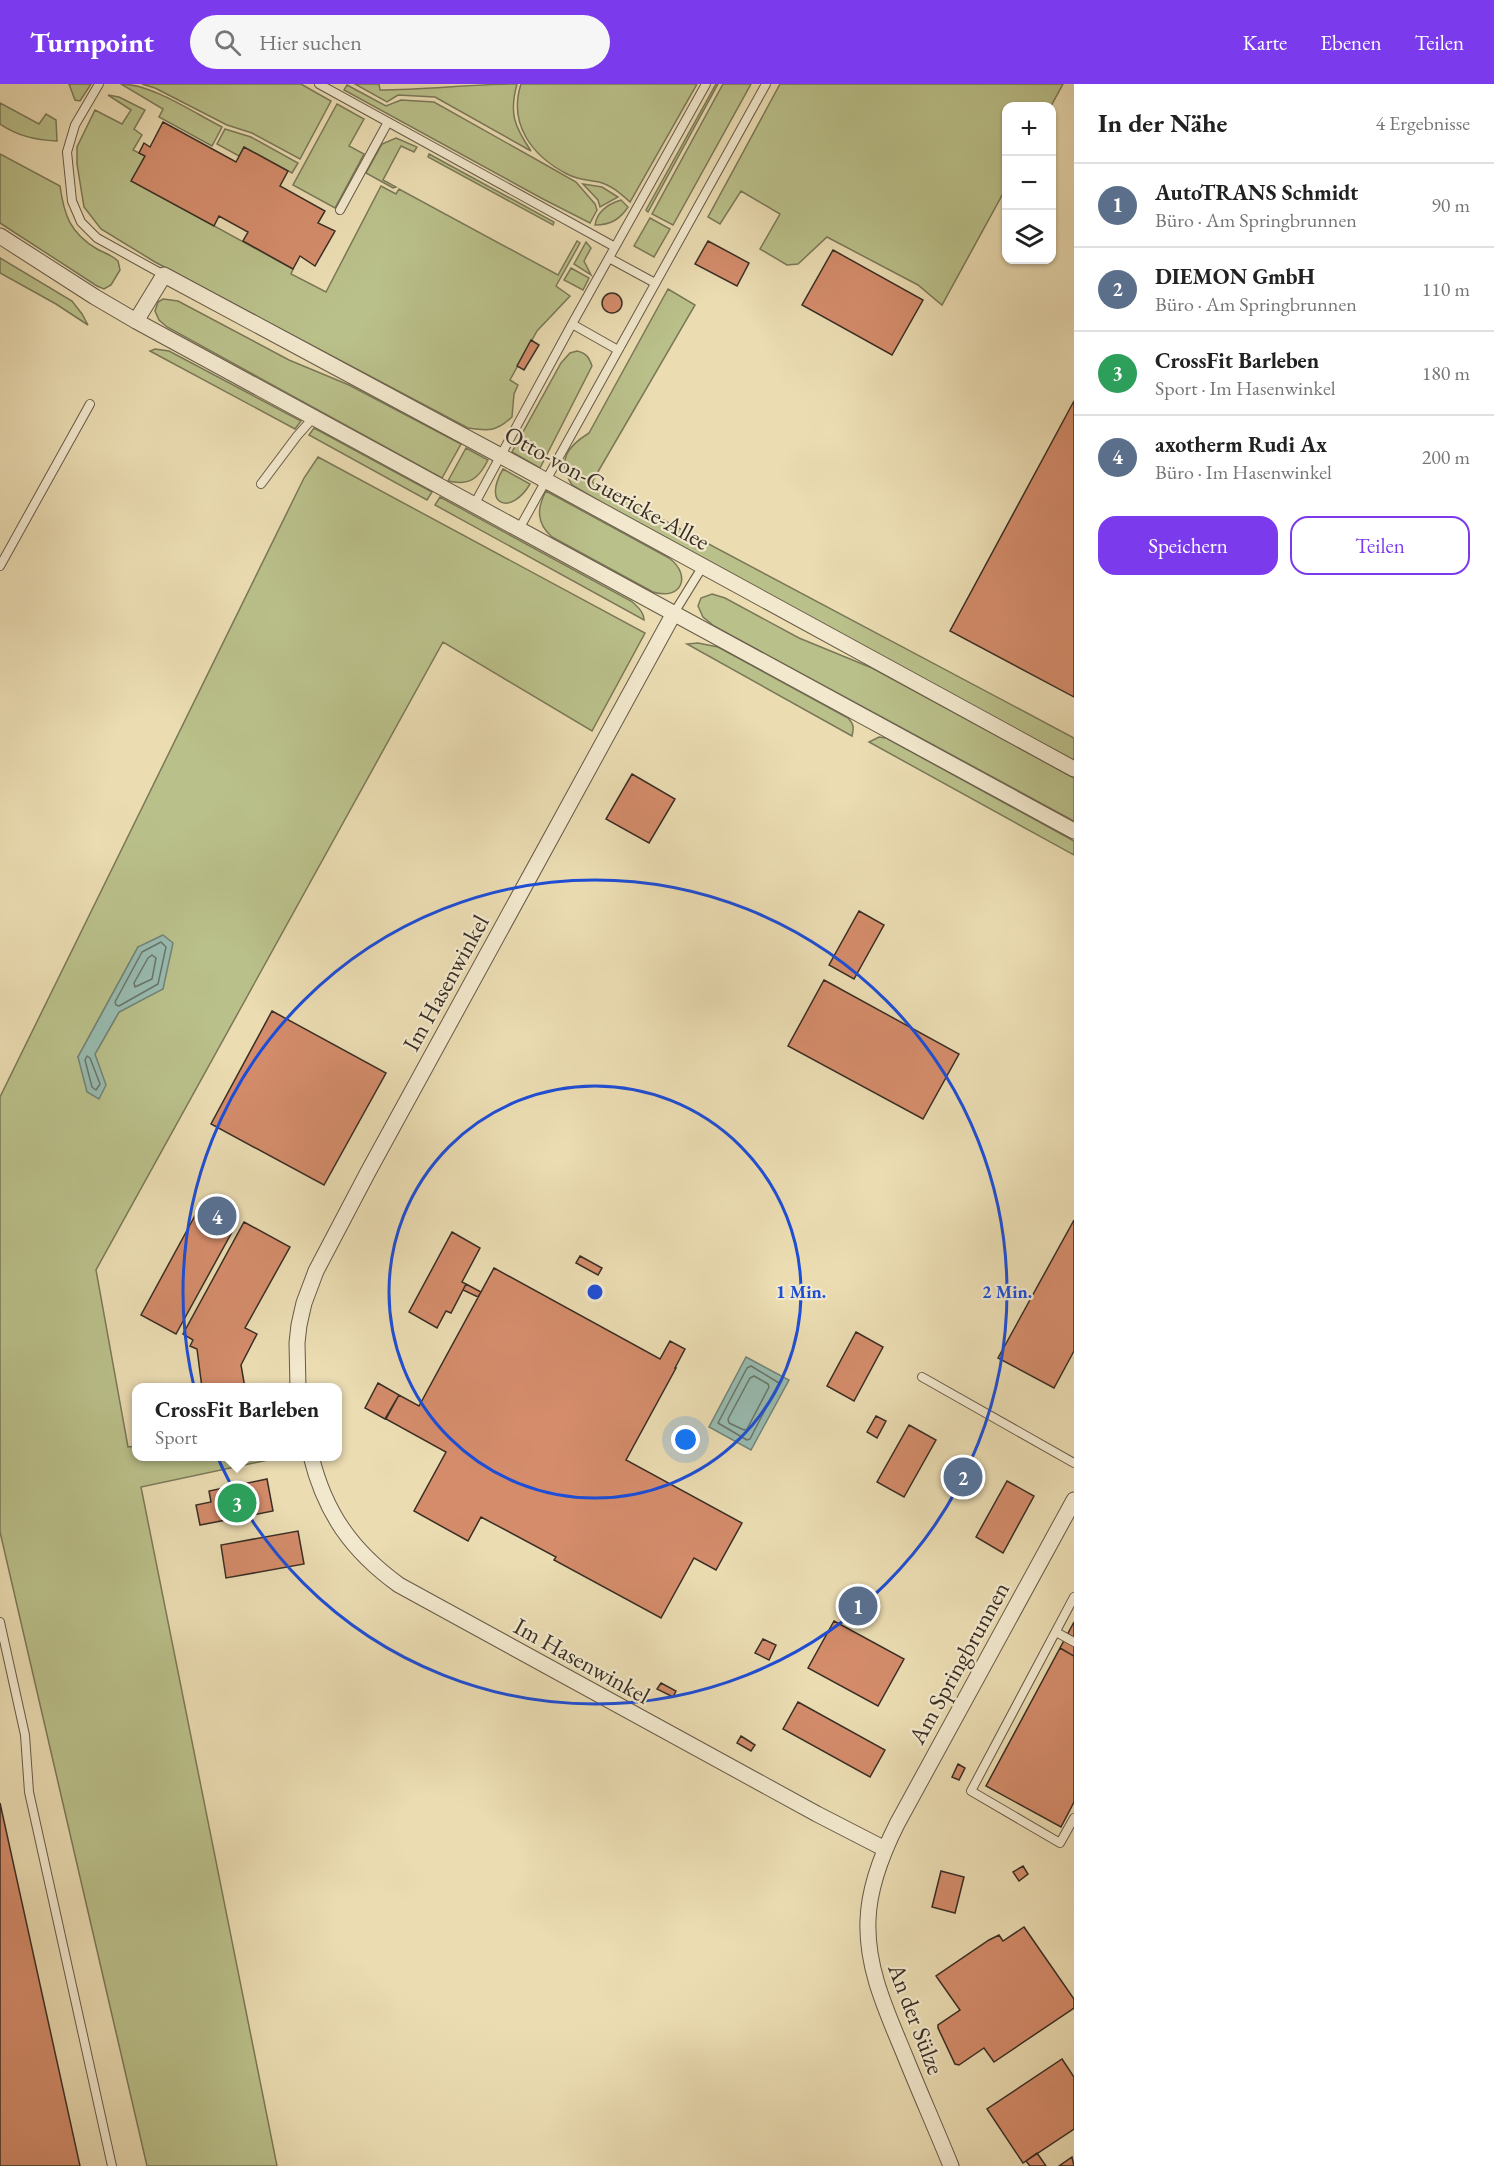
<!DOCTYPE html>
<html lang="de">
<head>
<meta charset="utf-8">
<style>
  body { margin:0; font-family:"EB Garamond",serif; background:#f6f6f6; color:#222 }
  .controls { position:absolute; right:18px; top:18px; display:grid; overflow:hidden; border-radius:12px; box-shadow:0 2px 4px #0004 }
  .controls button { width:54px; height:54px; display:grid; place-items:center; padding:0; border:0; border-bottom:2px solid #e0e0e0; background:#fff; color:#222; font:30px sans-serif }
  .you { position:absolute; left:686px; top:1356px; width:21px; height:21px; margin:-15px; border:4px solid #fff; border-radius:50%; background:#1a73e8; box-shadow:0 0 0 9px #1a73e833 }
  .badge { display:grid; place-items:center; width:39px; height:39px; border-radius:50%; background:#7c3aed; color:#fff; font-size:20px; font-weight:700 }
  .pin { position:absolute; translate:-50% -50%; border:3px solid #fff; box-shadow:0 2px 6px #0006 }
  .popup { position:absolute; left:132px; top:1299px; width:210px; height:78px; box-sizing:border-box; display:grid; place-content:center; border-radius:12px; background:#fff; filter:drop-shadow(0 2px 4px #0005); font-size:20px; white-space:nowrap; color:#767676 }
  .popup b { font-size:22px; color:#222 }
  .popup::after { content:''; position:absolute; left:50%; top:100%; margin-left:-12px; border:12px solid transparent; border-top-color:#fff }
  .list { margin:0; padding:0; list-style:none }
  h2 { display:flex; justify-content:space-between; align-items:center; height:78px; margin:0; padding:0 24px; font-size:26px }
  h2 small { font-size:20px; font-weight:400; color:#767676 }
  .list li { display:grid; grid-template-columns:39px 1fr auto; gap:18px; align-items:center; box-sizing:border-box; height:84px; padding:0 24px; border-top:2px solid #e0e0e0 }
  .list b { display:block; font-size:22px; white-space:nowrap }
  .list p { margin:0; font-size:20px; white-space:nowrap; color:#767676 }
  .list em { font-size:20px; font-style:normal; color:#767676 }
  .actions { display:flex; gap:12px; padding:18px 24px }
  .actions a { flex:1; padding:14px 0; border:2px solid #7c3aed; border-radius:18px; text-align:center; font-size:21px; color:#7c3aed }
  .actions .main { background:#7c3aed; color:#fff }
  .icon { flex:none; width:33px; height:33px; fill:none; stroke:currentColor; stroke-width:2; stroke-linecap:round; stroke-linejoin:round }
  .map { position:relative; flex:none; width:1074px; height:2082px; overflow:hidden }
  header { display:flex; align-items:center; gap:36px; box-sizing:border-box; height:84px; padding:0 30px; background:#7c3aed; color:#fff }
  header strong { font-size:28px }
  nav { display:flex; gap:33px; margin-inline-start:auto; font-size:21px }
  .search { width:420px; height:54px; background:#f6f6f6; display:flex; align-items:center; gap:15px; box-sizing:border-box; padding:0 21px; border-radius:33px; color:#767676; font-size:22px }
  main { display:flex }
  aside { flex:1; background:#fff }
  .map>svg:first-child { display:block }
  .green { fill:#bac08a; stroke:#7a7858; stroke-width:1.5; fill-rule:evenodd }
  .water { fill:#98bbb0; stroke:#728378; stroke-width:1.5 }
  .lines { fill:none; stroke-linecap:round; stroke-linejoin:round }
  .shore { stroke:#68756a; stroke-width:1.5 }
  .building { fill:#d48c6b; stroke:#392f25; stroke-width:1.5 }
  .lane-casing { stroke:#665a48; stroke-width:10 }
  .street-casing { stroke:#665a48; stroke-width:17 }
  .lane { stroke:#f2e8cd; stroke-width:8 }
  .street { stroke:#f2e8cd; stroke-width:15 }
  .ring { fill:none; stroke:#1d4ed8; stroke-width:3 }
  .labels { text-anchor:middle; stroke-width:4.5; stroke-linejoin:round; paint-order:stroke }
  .street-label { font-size:24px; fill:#392f25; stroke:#f2e8cd }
  .centre { fill:#1d4ed8; stroke:#f2e8cd; stroke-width:3 }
  .ring-label { font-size:18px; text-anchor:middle; font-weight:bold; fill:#1d4ed8; stroke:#f2e8cd; stroke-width:4.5; stroke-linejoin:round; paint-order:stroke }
</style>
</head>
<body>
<header>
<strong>Turnpoint</strong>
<div class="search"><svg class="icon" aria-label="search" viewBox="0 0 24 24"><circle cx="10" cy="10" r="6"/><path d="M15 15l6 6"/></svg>Hier suchen</div>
<nav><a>Karte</a><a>Ebenen</a><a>Teilen</a></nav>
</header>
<main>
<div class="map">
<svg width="1074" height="2082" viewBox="0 0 1074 2082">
  <rect width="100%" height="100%" fill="#ebdcb2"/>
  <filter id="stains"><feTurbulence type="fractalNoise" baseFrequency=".00333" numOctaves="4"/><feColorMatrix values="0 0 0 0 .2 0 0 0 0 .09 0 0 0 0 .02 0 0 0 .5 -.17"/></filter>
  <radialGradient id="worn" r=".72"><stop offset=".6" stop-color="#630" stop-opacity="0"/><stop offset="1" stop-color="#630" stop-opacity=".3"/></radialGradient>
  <!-- green -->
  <path class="green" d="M69 0H91L80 17 75 16Z
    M121 0C152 0 194 29 222 43L212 62 159 33 163 25Z
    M142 0H301L331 17 300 75 252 49 227 41 155 4Z
    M355 0H379L380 6C426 6 471 0 517 0 509 29 514 42 531 67L435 13 398 11 387 18Z
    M521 0H697L630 118C621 110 611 101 599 98 588 96 578 96 567 90 532 72 508 40 521 0Z
    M716 0H718L648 128 646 126Z
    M723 0H751L673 141 652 130Z
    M780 0H1063L1051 22H1006V104L942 221 918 201 827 153 798 180 787 181 760 165 780 130 741 107 720 140 708 133Z
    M347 1 386 22 401 16 434 18 546 81 576 98 595 120 597 126 590 139 543 115 344 6Z
    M108 11 119 13 145 26 134 45 142 51 133 66 145 72 132 97 293 185 291 190 326 208 381 102 396 110 399 105 558 191 577 157 580 159 556 202 570 212 537 247 510 296 518 301 514 310 512 333C496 348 488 347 468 344L155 178 101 145 84 123 77 80V63L95 26 122 40 131 26Z
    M0 19 39 40 46 30 56 36 57 57C35 56 18 52 0 40Z
    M337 20 364 35 349 62 364 70 335 124 293 101Z
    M225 45 251 53 298 79 292 89 244 63 239 72 217 60Z
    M396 54 417 63 414 68 401 62 383 96 396 103 393 104 366 89 382 60Z
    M0 70 60 102C64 131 70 149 97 165 104 169 112 171 118 177L120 186 111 201 104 205 97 202 0 139Z
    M429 70 554 138 553 141 428 73Z
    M583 100 602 103 618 113 600 123 598 116Z
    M621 116 628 123C620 135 611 141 595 141 597 128 608 120 621 116Z
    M650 134 670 145 654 173 634 162Z
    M586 158 591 164 584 177 591 191 574 180Z
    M0 174 72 217 82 230 88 241 56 220 0 189Z
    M571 184 589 194 583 206 564 196Z
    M668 205 695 221 592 398 1074 654V677L645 444 572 401C556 376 568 362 589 349Z
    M163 215 178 217 289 276 349 301 461 360 442 394 167 243 159 236 155 227 158 218Z
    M155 265 169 267 301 337 295 345 150 267Z
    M577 267C586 269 589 273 592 282L540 384 512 368 561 279 570 269Z
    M314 344 432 408 427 416 309 351Z
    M466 364 488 376C479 394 470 402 448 397Z
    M318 373 645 549 592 647 443 558 96 1186 128 1363 136 1362V1372L282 1373 141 1403 277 2082H147L0 1448V1013L304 394ZM138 863 163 904 119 928 95 970 78 973Z
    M503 385 530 400C512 431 481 423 503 385Z
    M546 407 669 474C692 491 682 517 653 508L552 453C536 439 537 424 546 407Z
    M440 413 631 517C637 522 644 528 644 536L435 421Z
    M712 510 725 514 799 554 872 584 1074 694V737L714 542 703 533 698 522 701 514Z
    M698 559 718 563 848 634C854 640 854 644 852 652L687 560Z
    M879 653 886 654 1074 757V771L869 658Z"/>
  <!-- water -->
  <path class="water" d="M163 851 173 859 163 905 119 928 95 970 106 1001 99 1015 87 1008 78 973 138 863Z
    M746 1273 789 1296 751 1366 709 1343Z"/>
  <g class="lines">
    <!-- shore -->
    <path class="shore" d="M161 858 166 863 158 900 119 922 116 921 115 918 142 868Z
      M152 871 156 874 152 895 135 903 134 899 148 874Z
      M87 972 90 974 100 1000 96 1006 92 1003 85 976Z
      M751 1282 779 1299 750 1355 747 1356 718 1339 747 1284Z
      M754 1292 768 1300 769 1303 747 1345 744 1346 729 1339 728 1335 750 1294Z"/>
  </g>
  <!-- building -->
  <path class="building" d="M163 38 236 78 244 63 288 87 280 102 325 127 318 139 335 147 315 182 300 172 293 185 243 157 248 148 219 132 214 142 131 97 145 72 139 69 144 59 150 63Z
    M708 157 749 179 737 202 695 180Z
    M833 166 923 216 892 271 802 221Z
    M602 219a10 10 0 1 1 20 0a10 10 0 1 1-20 0Z
    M531 256 539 261 524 286 517 282Z
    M1074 317V613L950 547Z
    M632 690 675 715 649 759 606 735Z
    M859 827 884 841 854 895 829 881Z
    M824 896 959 970 923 1035 788 962Z
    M272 927 386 989 324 1101 211 1040Z
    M197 1128 232 1148 176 1250 141 1231Z
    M1074 1136V1267L1054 1304 998 1274Z
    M244 1138 290 1163 245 1244 257 1250 241 1281 245 1304H202L197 1265 190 1262 193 1256 183 1250Z
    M452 1148 480 1164 462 1198 466 1200 451 1229 446 1227 437 1244 409 1228Z
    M580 1172 602 1184 598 1191 576 1179Z
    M494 1184 660 1275 670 1257 685 1265 675 1284H676L626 1376 742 1439 716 1486 694 1474 661 1534 554 1476 556 1473 481 1433 468 1457 414 1427 446 1368 386 1335 399 1311 419 1322Z
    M466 1200 481 1208 478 1213 463 1206Z
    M856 1248 883 1263 854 1317 827 1302Z
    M378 1299 399 1311 385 1335 365 1324Z
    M876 1332 886 1337 877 1354 867 1348Z
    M909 1341 936 1356 904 1413 877 1398Z
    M267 1395 273 1427 200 1441 196 1421 211 1418 209 1407Z
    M1007 1397 1034 1412 1003 1469 976 1453Z
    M298 1447 304 1480 226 1494 221 1461Z
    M834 1537 904 1575 878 1622 808 1584Z
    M1074 1538V1572L1060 1564Z
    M763 1555 776 1561 769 1576 755 1569Z
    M1060 1564 1074 1572V1718L1061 1743 986 1702Z
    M661 1599 676 1607 673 1613 657 1605Z
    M798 1618 885 1666 870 1693 783 1645Z
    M741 1652 755 1661 751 1667 737 1659Z
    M958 1680 965 1684 959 1696 952 1693Z
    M0 1719 80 2082H0Z
    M1023 1782 1028 1790 1019 1797 1013 1788Z
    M941 1787 964 1793 955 1829 932 1823Z
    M1024 1843 1074 1915V1924L994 1978 984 1964 959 1981 955 1980 938 1944V1941L960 1926 936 1892 989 1856 999 1851 1003 1857Z
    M1062 1975 1074 1993V2045L1023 2079 987 2025Z
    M1037 2069 1046 2082H1030L1026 2077Z
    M1072 2073 1074 2082H1059Z"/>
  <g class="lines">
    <defs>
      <path id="lane" d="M99 0 75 41 67 68 72 117 81 138 97 154 164 191
        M319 0 615 163
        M340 126 388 38
        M609 174 655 199
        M572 240 618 266
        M261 400 297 352 313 334
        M474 421 572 240 706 0
        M519 445 766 0
        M0 482 90 320
        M674 529 703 482
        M922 1293 1074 1379
        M1074 1513 971 1707 1060 1759 1074 1734
        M0 1538 25 1651 29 1708 112 2082
        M1056 1548 1074 1558"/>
      <path id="street" d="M0 152 95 213 136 237 1074 747
        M136 237 164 191 501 372 1074 685
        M298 1304 297 1259 299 1241 304 1219 316 1187 368 1088 674 529
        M311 1372C325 1429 352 1467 399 1501L817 1730 885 1765
        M951 2082C936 2045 920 2009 905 1972 887 1928 866 1885 868 1836 869 1803 882 1770 897 1740L1074 1416"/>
    </defs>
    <!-- lane casing -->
    <use href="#lane" class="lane-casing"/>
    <!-- street casing -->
    <use href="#street" class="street-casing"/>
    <!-- lane -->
    <use href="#lane" class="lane"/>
    <!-- street -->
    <use href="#street" class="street"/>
  </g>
  <!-- distance rings -->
  <g class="ring">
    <circle cx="595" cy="1208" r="206"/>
    <circle cx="595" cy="1208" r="412"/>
  </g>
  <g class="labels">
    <!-- street labels -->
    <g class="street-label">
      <text transform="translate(607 404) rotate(29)" y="8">Otto-von-Guericke-Allee</text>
      <text transform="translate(446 899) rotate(-61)" y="8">Im Hasenwinkel</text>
      <text transform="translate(582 1577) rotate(29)" y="8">Im Hasenwinkel</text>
      <text transform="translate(959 1579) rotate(-61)" y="8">Am Springbrunnen</text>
      <text transform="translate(916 1935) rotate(69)" y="8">An der Sülze</text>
    </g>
  </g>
  <circle cx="595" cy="1208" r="9" class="centre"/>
  <g class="ring-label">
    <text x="801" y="1214">1 Min.</text>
    <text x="1007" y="1214">2 Min.</text>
  </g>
  <rect width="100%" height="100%" filter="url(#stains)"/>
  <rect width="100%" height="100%" fill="url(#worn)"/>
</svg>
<div class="controls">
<button>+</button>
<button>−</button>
<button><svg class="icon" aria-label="layers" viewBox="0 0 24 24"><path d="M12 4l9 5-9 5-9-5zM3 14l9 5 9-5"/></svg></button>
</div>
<div class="you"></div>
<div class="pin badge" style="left:858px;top:1522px;background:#5c6f8a">1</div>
<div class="pin badge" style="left:963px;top:1393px;background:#5c6f8a">2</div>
<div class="pin badge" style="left:237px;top:1419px;background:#2e9e5b">3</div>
<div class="popup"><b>CrossFit Barleben</b>Sport</div>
<div class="pin badge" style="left:217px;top:1132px;background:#5c6f8a">4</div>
</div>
<aside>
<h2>In der Nähe<small>4 Ergebnisse</small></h2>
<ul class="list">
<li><span class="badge" style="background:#5c6f8a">1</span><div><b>AutoTRANS Schmidt</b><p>Büro · Am Springbrunnen</p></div><em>90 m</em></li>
<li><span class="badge" style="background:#5c6f8a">2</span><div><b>DIEMON GmbH</b><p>Büro · Am Springbrunnen</p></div><em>110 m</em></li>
<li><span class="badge" style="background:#2e9e5b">3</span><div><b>CrossFit Barleben</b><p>Sport · Im Hasenwinkel</p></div><em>180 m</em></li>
<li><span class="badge" style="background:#5c6f8a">4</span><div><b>axotherm Rudi Ax</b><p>Büro · Im Hasenwinkel</p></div><em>200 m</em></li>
</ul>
<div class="actions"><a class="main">Speichern</a><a>Teilen</a></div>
</aside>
</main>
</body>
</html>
